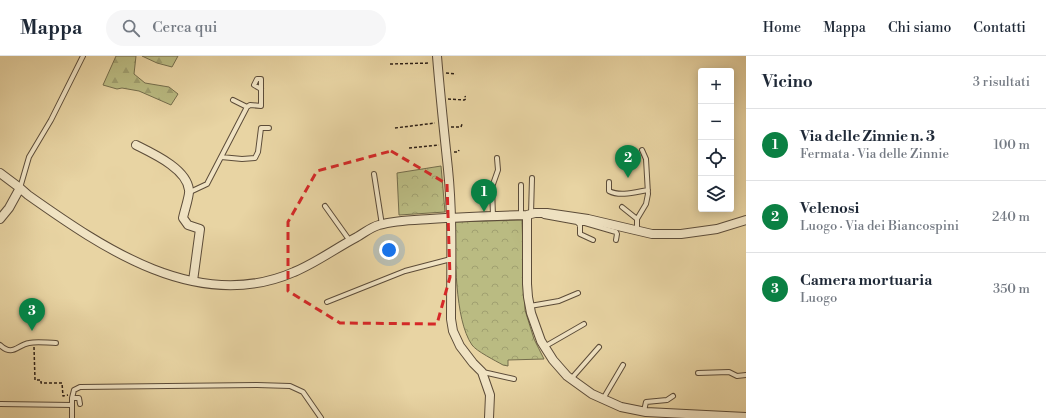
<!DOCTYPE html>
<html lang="it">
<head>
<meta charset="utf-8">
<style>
  body { margin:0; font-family:"Libre Bodoni",serif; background:#f6f6f7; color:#1f2937 }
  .controls { position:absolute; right:12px; top:12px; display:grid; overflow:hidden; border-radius:4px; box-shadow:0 2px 10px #0003 }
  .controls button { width:36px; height:36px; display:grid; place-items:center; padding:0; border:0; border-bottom:1px solid #e0e1e3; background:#fff; color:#1f2937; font:20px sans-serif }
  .you { position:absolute; left:389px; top:194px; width:14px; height:14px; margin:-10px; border:3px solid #fff; border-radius:50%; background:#1a73e8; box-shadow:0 0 0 6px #1a73e833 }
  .badge { display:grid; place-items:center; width:26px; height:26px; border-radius:50%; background:#0b8043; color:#fff; font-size:13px; font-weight:700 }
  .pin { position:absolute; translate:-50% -33px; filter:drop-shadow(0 1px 2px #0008) }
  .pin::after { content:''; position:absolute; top:21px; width:14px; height:12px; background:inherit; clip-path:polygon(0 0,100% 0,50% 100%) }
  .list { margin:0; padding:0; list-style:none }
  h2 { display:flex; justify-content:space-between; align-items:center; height:52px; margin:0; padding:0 16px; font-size:17px }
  h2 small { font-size:13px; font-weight:400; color:#747a83 }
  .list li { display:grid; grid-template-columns:26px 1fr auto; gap:12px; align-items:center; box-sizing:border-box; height:72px; padding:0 16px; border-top:1px solid #e0e1e3 }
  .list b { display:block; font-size:15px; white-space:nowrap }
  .list p { margin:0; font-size:13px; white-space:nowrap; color:#747a83 }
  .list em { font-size:13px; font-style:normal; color:#747a83 }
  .icon { flex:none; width:22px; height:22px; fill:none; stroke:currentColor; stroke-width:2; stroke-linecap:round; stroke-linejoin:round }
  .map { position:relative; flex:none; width:746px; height:362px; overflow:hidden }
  header { display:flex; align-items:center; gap:24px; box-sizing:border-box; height:56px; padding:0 20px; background:#fff; border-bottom:1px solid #e0e1e3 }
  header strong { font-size:19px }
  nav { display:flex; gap:22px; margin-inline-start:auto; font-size:14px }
  .search { width:280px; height:36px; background:#f6f6f7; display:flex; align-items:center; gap:10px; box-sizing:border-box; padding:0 14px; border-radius:22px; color:#747a83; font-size:15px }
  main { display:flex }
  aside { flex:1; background:#fff }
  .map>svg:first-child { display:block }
  .forest { fill:url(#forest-firs); stroke:#746d4c }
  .park { fill:url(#park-crowns); stroke:#746d4c }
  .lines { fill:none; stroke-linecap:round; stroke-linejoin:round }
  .service-casing { stroke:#5c4c39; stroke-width:6 }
  .minor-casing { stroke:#5c4c39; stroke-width:10 }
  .path { stroke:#2d1f16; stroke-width:1.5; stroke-dasharray:3 2; stroke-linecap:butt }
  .service { stroke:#f0e3c3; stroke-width:4 }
  .minor { stroke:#f0e3c3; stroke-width:8 }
  .marked { fill:none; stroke:#d62828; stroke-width:3; stroke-dasharray:8 5; stroke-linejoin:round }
</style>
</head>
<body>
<header>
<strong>Mappa</strong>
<div class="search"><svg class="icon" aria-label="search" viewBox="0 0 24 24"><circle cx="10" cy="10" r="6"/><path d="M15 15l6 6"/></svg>Cerca qui</div>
<nav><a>Home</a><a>Mappa</a><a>Chi siamo</a><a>Contatti</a></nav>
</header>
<main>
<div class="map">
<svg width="746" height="362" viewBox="0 0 746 362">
  <defs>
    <pattern id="forest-firs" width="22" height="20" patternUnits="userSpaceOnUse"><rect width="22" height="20" fill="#babb82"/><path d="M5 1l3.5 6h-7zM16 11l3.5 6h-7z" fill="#a0a070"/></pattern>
    <pattern id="park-crowns" width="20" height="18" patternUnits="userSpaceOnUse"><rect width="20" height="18" fill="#babb82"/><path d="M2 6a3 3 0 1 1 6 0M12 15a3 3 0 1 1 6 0" fill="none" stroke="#a0a070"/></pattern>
  </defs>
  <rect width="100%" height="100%" fill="#e8d4a3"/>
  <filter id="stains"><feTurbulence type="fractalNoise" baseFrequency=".005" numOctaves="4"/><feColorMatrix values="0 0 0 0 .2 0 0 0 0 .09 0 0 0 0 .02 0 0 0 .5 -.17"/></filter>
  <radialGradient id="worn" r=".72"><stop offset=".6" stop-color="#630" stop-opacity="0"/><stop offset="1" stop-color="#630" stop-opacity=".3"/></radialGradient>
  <!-- forest -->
  <path class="forest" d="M116 0H136L134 18 145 27 169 31 178 38 171 49 139 35 122 32 117 33 103 29Z
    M142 0H178L172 11 157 7Z"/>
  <!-- park -->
  <path class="park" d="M441 110 445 156 399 159 397 117Z
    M522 164 525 254 534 283 544 303 508 304V310L503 309C496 305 476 295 472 289 454 263 456 199 454 166Z"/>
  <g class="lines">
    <defs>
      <path id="service" d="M233 44 247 51
        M221 101 242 103 255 102 258 96 261 72H269
        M374 118 382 169
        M609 126V135C620 141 636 136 648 134
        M521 129V159
        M20 132 29 101 51 64 83 0
        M190 136 207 128 247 51 250 49 261 50V23H257L254 29 261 33
        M325 150 350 185
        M622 151 637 163
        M531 158 532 122
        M493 160 492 131 498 114 497 102
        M544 160 577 166 585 167 616 176 617 178 616 184
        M577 166 580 169V178L593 184
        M637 174V163L646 148 648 138 646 103 642 94
        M327 246 405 215 451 203
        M530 250 559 245 578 237
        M0 289C13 301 17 289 29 287 38 285 47 287 56 287
        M544 291 584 268
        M483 316 514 323
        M698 317 729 316 737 320 746 319
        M571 323 599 291
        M72 342 74 334 80 331 257 329 290 330 303 336 321 362
        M603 343 623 309
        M0 348 72 349
        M644 355 646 346 667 344 673 340
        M72 362V342H79L80 348"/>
      <path id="minor" d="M437 0C440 38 444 75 448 113 453 162 451 213 451 263L453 275 460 290 473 307 482 316 490 339 489 362
        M136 89C154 98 187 113 189 134 190 139 184 156 183 162L188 169 200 173 193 225
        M0 117 20 132 28 139C103 192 198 258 294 216 316 207 336 192 357 181 364 177 371 171 379 169 395 164 412 164 430 163 462 161 494 160 527 159L535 157H547L588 163 652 178H681L717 173 746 164
        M527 159V228L528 241 531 257 541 285 553 304 567 320 592 338 621 351 646 356 746 361
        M0 163 9 152 20 132"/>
    </defs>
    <!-- service casing -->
    <use href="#service" class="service-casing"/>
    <!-- minor casing -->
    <use href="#minor" class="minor-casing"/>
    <!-- path -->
    <path class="path" d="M390 8 430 7
      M446 17 456 18
      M448 43 464 44 466 43 465 40
      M451 71H461L462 68
      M395 72 435 67
      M409 92 439 89
      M454 96H458L459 94
      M34 291 35 324H41V327H62L63 340 68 339"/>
    <!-- service -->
    <use href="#service" class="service"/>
    <!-- minor -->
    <use href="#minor" class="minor"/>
  </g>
  <!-- marked area -->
  <path class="marked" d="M391 95 447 128 450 221 437 268 340 267 288 235V166L317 115Z"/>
  <rect width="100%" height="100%" filter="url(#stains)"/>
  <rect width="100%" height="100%" fill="url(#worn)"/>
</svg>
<div class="controls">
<button>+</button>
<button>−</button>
<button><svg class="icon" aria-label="locate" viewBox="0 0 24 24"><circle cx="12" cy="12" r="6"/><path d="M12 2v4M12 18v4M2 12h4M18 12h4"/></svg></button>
<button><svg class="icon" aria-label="layers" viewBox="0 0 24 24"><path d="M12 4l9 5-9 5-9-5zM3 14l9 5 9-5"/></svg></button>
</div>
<div class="you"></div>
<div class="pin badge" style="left:484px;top:156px">1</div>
<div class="pin badge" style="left:628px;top:122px">2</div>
<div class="pin badge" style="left:32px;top:275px">3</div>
</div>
<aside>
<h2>Vicino<small>3 risultati</small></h2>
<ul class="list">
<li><span class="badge">1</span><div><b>Via delle Zinnie n. 3</b><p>Fermata · Via delle Zinnie</p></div><em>100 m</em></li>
<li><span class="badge">2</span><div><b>Velenosi</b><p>Luogo · Via dei Biancospini</p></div><em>240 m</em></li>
<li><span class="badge">3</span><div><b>Camera mortuaria</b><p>Luogo</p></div><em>350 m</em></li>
</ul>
</aside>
</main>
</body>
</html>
